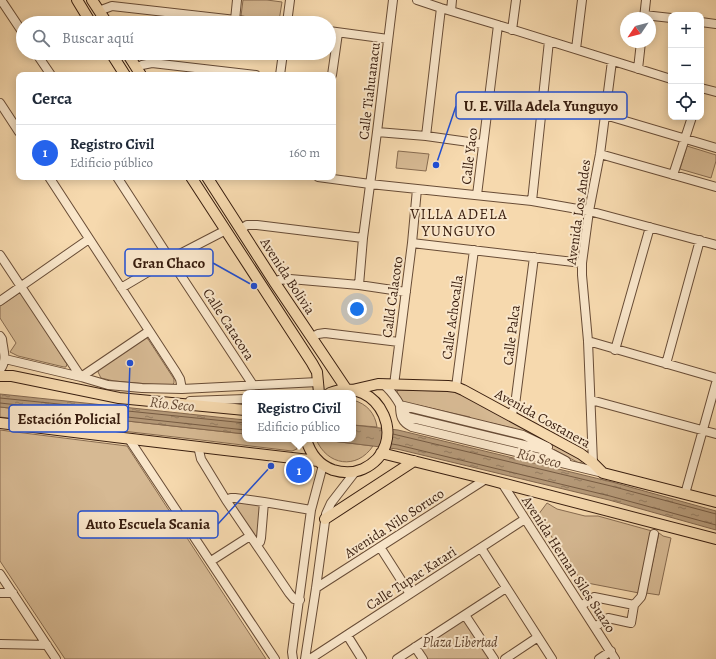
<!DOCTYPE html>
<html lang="es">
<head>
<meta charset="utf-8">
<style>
  body { margin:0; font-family:Alegreya,serif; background:#f2f2f3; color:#1f2937 }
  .controls { position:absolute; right:12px; top:12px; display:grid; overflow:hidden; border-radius:8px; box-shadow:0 2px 10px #0003 }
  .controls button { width:36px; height:36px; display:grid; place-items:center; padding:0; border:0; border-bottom:1px solid #e0e1e3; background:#fff; color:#1f2937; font:20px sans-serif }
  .compass { position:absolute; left:620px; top:12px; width:36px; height:36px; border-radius:50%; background:#fff; box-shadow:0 2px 10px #0003; rotate:235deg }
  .you { position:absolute; left:357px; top:309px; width:14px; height:14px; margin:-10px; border:3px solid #fff; border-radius:50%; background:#1a73e8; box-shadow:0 0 0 6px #1a73e833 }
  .badge { display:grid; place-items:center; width:26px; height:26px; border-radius:50%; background:#2563eb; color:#fff; font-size:13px; font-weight:700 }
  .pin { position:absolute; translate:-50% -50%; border:2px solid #fff; box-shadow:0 1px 4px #0006 }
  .popup { position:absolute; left:242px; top:390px; width:114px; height:52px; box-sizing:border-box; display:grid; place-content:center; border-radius:8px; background:#fff; filter:drop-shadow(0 1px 3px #0005); font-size:13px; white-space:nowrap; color:#747a83 }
  .popup b { font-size:15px; color:#1f2937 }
  .popup::after { content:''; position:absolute; left:50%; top:100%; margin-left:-8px; border:8px solid transparent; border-top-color:#fff }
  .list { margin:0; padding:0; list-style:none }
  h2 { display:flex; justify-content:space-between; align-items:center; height:52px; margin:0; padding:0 16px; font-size:17px }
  h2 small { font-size:13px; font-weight:400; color:#747a83 }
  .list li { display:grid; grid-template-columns:26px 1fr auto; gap:12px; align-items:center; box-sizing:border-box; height:56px; padding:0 16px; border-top:1px solid #e0e1e3 }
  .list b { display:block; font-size:15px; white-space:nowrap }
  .list p { margin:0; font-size:13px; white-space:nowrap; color:#747a83 }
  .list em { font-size:13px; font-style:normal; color:#747a83 }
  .icon { flex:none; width:22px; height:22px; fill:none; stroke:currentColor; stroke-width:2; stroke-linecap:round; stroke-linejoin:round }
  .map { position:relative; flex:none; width:716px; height:659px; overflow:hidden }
  .search { position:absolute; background:#fff; box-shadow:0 2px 10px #0003; left:16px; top:16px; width:320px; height:44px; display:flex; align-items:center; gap:10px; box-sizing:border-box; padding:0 14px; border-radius:22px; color:#747a83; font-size:15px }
  .panel { position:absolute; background:#fff; box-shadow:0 2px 10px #0003; left:16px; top:72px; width:320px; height:108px; border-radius:8px }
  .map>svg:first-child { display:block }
  .green { fill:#d6b993; stroke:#876b50 }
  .water { fill:url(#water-ripples); stroke:#83674e }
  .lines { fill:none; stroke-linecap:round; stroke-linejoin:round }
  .shore { stroke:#765b43; stroke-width:1 }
  .minor-casing { stroke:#684c36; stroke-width:10 }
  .major-casing { stroke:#381d0e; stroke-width:12 }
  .minor { stroke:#f9e6ca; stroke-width:8 }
  .major { stroke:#f6d9ae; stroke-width:10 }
  .labels { text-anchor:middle; stroke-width:4; stroke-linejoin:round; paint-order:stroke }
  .street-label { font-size:14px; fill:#381d0e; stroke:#f9e6ca }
  .park-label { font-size:14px; font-style:italic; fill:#60442f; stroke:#f9e6ca }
  .neighbourhood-label { font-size:15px; letter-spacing:1px; fill:#381d0e; stroke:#f9e6ca }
  .water-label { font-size:15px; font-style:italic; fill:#644833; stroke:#f9e6ca }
  .leader { fill:none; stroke:#1d4ed8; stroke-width:1.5 }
  .callout-dot { fill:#1d4ed8; stroke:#f9e6ca; stroke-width:1.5 }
  .callout { fill:#f9e6ca; stroke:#1d4ed8; stroke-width:1.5 }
  .callout-label { font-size:15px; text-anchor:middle; font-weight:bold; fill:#381d0e }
</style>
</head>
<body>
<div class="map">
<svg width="716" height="659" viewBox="0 0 716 659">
  <defs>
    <pattern id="water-ripples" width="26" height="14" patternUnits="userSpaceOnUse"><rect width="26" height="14" fill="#b59978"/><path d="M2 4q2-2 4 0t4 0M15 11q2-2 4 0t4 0" fill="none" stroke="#947c61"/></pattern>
  </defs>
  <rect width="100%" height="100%" fill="#f6d9ae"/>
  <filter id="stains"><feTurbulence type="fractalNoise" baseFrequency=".005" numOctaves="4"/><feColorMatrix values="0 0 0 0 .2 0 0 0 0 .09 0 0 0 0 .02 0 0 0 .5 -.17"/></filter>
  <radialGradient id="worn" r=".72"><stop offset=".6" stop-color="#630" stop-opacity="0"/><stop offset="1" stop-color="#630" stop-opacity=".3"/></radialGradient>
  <!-- green -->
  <path class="green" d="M243 0H267L282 2 279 21 241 16Z
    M687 146 716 155V161L711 178 680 169Z
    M398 151 429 154 426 171 396 168Z
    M21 292 66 363 67 364 66 367H64L18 356 10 352 16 343 0 318V306Z
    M146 338 148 339 174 379V383L171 386 114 381 101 378 98 372 99 369Z
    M398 390 448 391 457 392 582 460V462L579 463 526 435 520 433 516 429 491 423 485 424 475 422 470 417 417 405 411 406 403 402 397 392Z
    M353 400C367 404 375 413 377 427L353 425Z
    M0 407 245 434V439H294L297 449 292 451 201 440 0 417Z
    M0 430 127 446 266 659H65L0 561Z
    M316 439 373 446C357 470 327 466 316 439Z
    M232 502 262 505 257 539Z
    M547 503 557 509 585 516H598L652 531 639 593 582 582 541 521 535 519Z
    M659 533 663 536 671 538 659 595 646 593Z
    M465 619 491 659H426L420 649Z"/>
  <!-- water -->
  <path class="water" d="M0 394 245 420V434L0 407Z
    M353 425 398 430 612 482 716 511V530L609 500 397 449 316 439H293H353Z"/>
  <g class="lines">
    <!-- shore -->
    <path class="shore" d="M0 398 245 423
      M0 403 245 430
      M393 434 611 486 716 514
      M392 444 398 445 610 496 716 525"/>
    <defs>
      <path id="minor" d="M1 0 23 33
        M417 0 441 8 498 25 671 79
        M99 11 104 9 112 6 262 23
        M451 11 452 0
        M644 15 671 18
        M644 18 646 0
        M235 20 237 0
        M701 22 716 24
        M287 23 290 0
        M512 30 516 0
        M329 31 388 39
        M576 49 582 0
        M36 53 51 75
        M136 68 142 65 152 63 256 75
        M638 69 641 42
        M280 75 283 53
        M332 75 338 33
        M701 88 716 92
        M0 103 19 132
        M605 115 716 148
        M377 132 426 136 483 144
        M426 136 441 8
        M600 154 716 187
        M673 175 692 117
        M49 177 176 372 180 379 182 389
        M117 177 170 259 253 385
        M318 177 370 184 532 201 589 211 716 245
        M477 195 498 25
        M532 201 549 41
        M241 229 247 225H257L363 238
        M412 243 582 263
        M0 255 81 377
        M275 283 279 280 290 279 359 285 406 292
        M359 285 363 238 377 132 393 0
        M121 288 170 259 226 230
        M0 301 89 239
        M0 336 2 339C3 351 8 359 0 370
        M312 337 318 334 325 333 399 342
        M588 341 716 378
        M615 350 650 227
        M5 359 81 377 108 385 142 388 182 389 318 382
        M666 364 700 240
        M81 377 149 331
        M383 384C389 389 393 394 397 400 401 406 402 412 408 417L545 450 566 461
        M394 385 412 243 417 189
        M456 387 474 250
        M591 400 716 434
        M190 401 245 399
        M400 405C400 415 401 422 412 427L603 473
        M400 405 523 435 548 447
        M511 416 515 405 534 257
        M129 439 275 659
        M198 446 201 459 226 500 289 593 294 599 300 600
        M593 463 588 341 582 275V263L589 211 600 154 612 61
        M502 483 615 659
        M685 494 716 383
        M226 500 231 498H235L264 502 311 510
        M257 545 260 542 261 538 264 502
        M380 547 410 594
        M481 548 552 659
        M211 561 250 536
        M0 574 56 659
        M316 588 486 479
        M0 593H13
        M634 605 641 597 642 594 654 534
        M581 606 594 597 634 605 631 623 608 618 595 627
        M465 615 494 659
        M347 635 362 659
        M0 644 47 645
        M415 647 423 659
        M293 659 292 652 311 510 323 465
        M305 659 316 588 326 514 331 503 355 472
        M310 659 525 519
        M397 659 506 588
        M505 659 538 637
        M599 659 611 651"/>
      <path id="major" d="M77 0 91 23
        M92 0 107 23
        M111 53 125 75
        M127 53 141 75
        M191 177 312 363 317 372 319 393
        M207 177 275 283 347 390
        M0 376H12L119 398 245 410
        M352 390 378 384 448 386 456 387 463 390 581 454 593 463 603 473 716 502
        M0 423 115 437 318 461
        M306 439C310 453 319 465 333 470 343 473 354 473 363 469 412 446 380 373 330 393
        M381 453 486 479 716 539
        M325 519 414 461"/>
    </defs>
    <!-- minor casing -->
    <use href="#minor" class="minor-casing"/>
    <!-- major casing -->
    <use href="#major" class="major-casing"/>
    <!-- minor -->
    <use href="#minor" class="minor"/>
    <!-- major -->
    <use href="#major" class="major"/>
  </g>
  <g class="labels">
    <!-- street labels -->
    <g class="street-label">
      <text transform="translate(369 91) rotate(-83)" y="5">Calle Tiahuanacu</text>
      <text transform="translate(469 156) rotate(-83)" y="5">Calle Yaco</text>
      <text transform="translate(578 212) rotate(-82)" y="5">Avenida Los Andes</text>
      <text transform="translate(288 276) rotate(57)" y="5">Avenida Bolivia</text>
      <text transform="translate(392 297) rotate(-82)" y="5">Calld Calacoto</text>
      <text transform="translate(452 317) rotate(-82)" y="5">Calle Achocalla</text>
      <text transform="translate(229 324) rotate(57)" y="5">Calle Catacora</text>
      <text transform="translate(511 335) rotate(-83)" y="5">Calle Palca</text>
      <text transform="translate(543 418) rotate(29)" y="5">Avenida Costanera</text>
      <text transform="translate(394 523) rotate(-33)" y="5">Avenida Nilo Soruco</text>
      <text transform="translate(569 564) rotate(57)" y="5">Avenida Hernan Siles Suazo</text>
      <text transform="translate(411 578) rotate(-33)" y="5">Calle Tupac Katari</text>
    </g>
    <!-- park labels -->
    <g class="park-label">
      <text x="460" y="647">Plaza Libertad</text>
    </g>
    <!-- neighbourhood labels -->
    <g class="neighbourhood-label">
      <text x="459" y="219">VILLA ADELA<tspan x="459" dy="17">YUNGUYO</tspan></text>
    </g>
    <!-- water labels -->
    <g class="water-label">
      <text transform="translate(172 404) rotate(6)" y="5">Río Seco</text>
      <text transform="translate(539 458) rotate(14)" y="5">Río Seco</text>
    </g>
  </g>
  <!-- callouts -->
  <path class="leader" d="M436 165L456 106M254 286L213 263M130 363L128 418M271 466L218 524"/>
  <g class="callout-dot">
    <circle cx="436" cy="165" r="4"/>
    <circle cx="254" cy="286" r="4"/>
    <circle cx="130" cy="363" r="4"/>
    <circle cx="271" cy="466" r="4"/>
  </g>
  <g class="callout">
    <rect x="456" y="92" width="171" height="27" rx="4"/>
    <rect x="125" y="249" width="88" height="27" rx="4"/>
    <rect x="9" y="405" width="119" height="27" rx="4"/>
    <rect x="78" y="511" width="140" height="27" rx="4"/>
  </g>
  <g class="callout-label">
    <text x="541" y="111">U. E. Villa Adela Yunguyo</text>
    <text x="169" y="268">Gran Chaco</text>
    <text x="69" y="424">Estación Policial</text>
    <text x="148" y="529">Auto Escuela Scania</text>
  </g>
  <rect width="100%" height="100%" filter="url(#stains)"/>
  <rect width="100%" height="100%" fill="url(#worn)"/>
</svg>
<div class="controls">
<button>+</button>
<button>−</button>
<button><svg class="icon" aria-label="locate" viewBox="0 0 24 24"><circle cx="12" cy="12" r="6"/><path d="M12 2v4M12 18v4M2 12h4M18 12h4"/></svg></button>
</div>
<svg class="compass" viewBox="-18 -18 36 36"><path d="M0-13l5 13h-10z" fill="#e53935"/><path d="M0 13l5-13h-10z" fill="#747a83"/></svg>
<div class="you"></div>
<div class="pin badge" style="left:299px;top:470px">1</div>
<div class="popup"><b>Registro Civil</b>Edificio público</div>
<div class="search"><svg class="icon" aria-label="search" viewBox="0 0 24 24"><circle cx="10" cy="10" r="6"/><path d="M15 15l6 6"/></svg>Buscar aquí</div>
<section class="panel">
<h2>Cerca<small></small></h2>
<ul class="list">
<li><span class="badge">1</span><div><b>Registro Civil</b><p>Edificio público</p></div><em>160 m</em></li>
</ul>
</section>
</div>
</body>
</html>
